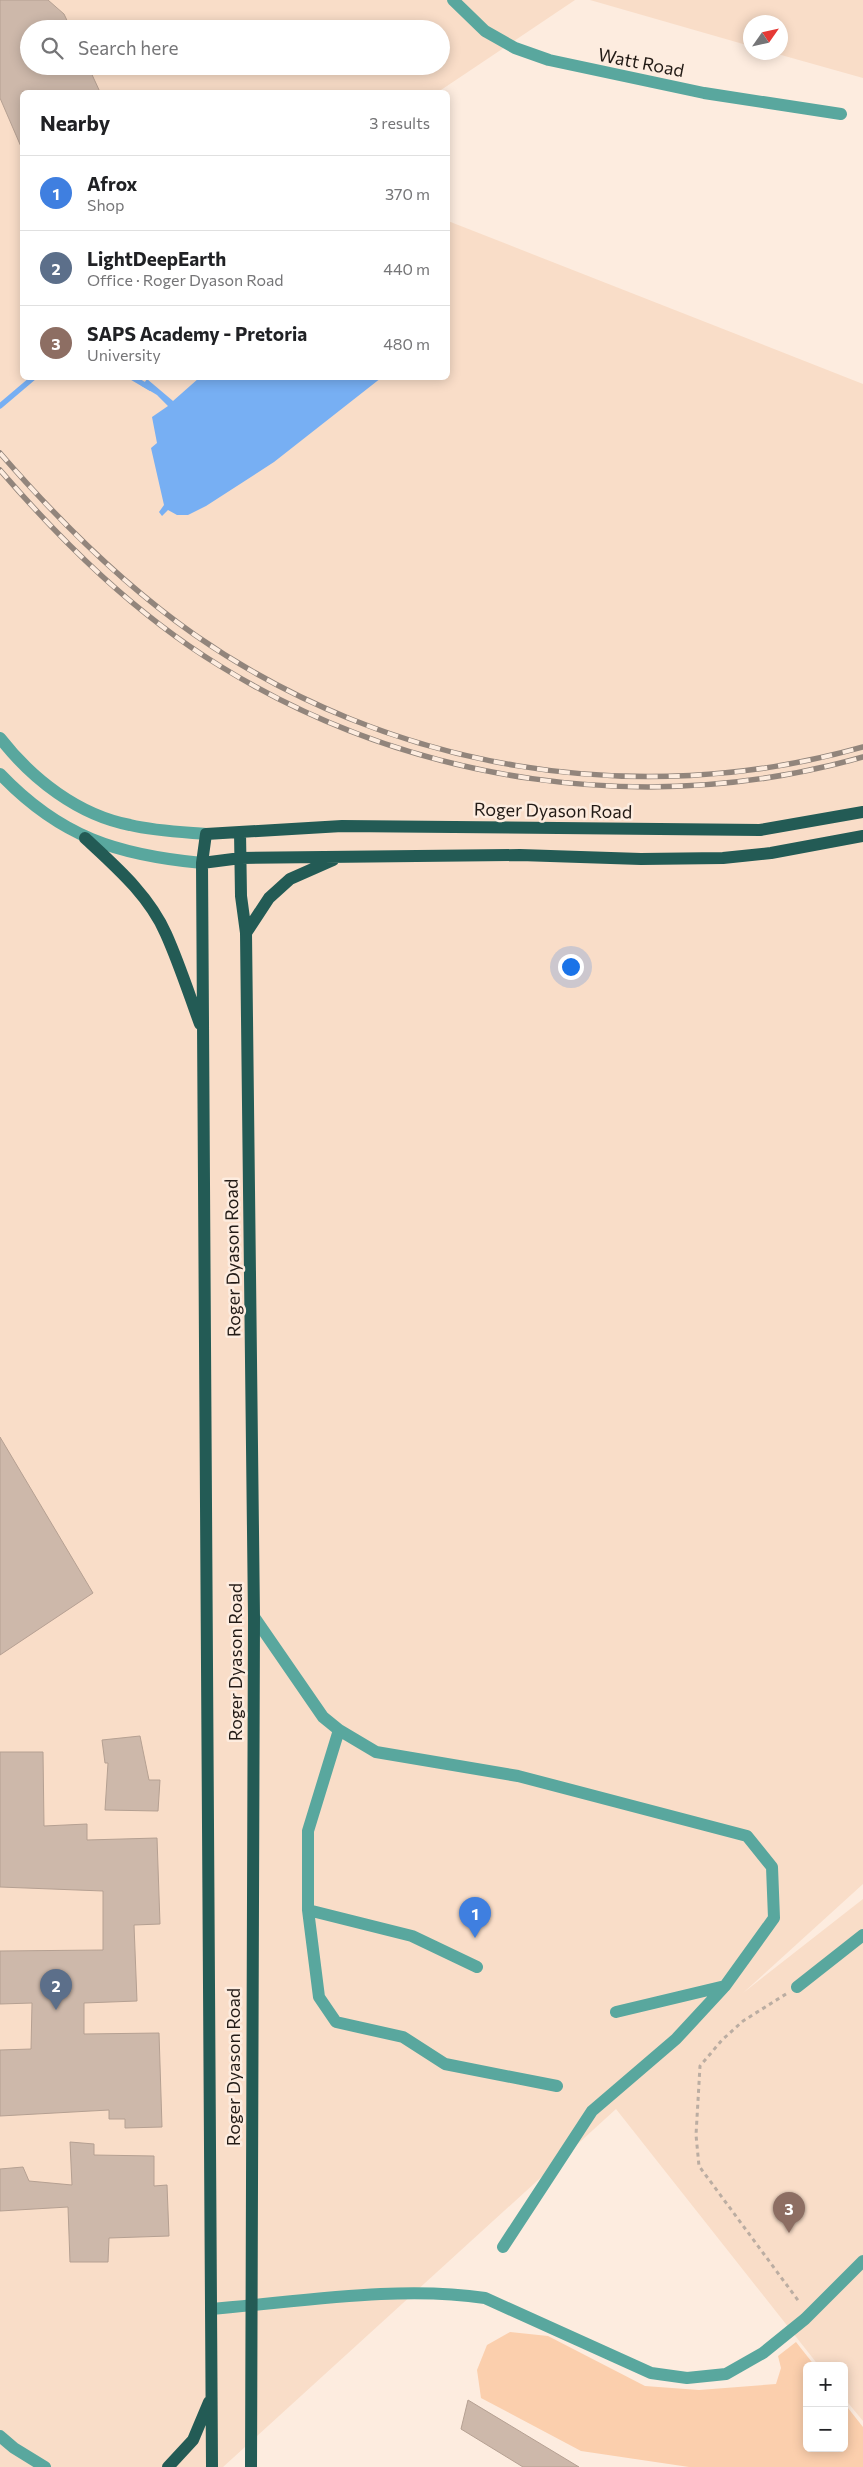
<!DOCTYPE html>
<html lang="en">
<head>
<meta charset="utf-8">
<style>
  body { margin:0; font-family:Commissioner,sans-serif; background:#f6f6f6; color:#202124 }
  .controls { position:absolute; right:15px; bottom:15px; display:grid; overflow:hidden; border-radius:8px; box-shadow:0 2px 12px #0003 }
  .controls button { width:45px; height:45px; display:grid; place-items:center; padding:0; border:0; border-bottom:1px solid #e0e0e0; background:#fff; color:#202124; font:25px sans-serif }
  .compass { position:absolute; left:743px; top:15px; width:45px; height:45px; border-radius:50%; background:#fff; box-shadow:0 2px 12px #0003; rotate:56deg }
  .you { position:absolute; left:570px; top:966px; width:18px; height:18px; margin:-12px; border:4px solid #fff; border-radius:50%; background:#1a73e8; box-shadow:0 0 0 8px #1a73e833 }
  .badge { display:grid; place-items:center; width:32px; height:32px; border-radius:50%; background:#53640c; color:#fff; font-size:16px; font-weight:700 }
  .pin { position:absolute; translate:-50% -41px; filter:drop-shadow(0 1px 2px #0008) }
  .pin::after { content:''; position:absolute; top:26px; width:18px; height:15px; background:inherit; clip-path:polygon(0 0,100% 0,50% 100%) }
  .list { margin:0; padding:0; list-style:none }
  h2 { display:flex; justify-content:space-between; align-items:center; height:65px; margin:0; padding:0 20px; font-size:21px }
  h2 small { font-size:16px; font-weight:400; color:#757577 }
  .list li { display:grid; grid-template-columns:32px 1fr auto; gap:15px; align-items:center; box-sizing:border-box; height:75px; padding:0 20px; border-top:1px solid #e0e0e0 }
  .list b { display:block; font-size:19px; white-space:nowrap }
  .list p { margin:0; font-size:16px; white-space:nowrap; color:#757577 }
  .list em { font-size:16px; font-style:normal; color:#757577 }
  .icon { flex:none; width:28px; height:28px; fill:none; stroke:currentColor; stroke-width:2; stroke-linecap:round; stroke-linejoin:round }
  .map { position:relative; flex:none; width:863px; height:2467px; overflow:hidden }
  .search { position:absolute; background:#fff; box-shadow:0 2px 12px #0003; left:20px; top:20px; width:430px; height:55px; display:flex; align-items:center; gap:12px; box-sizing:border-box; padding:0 18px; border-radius:28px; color:#757577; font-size:19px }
  .panel { position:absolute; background:#fff; box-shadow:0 2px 12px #0003; left:20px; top:90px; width:430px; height:290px; border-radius:8px }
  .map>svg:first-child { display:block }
  .built { fill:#f9ddc8; fill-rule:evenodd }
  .green { fill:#fbcfad }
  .water { fill:#77aff3 }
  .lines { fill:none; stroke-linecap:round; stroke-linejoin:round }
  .stream { stroke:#77aff3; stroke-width:5.5 }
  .building { fill:#cdb8aa; stroke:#b5a092 }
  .path { stroke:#bbada2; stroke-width:3; stroke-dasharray:4 4; stroke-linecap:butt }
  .minor { stroke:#59a79e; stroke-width:12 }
  .major { stroke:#235b55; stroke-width:12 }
  .rail-casing { stroke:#92857c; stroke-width:5.5 }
  .rail { stroke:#fdecdf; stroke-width:4; stroke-dasharray:11; stroke-linecap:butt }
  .labels { text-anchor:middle; stroke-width:5; stroke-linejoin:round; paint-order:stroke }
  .street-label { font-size:18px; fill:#231b16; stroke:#fdecdf }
</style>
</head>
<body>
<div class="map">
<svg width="863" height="2467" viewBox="0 0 863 2467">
  <rect width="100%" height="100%" fill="#fdecdf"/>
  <!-- built -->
  <path class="built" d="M0 0H575L438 92H22V378H448V221L863 384V1884L743 1993 863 1899V2421L844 2398V2366H819L616 2109 223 2467H0ZM29 29H441V66H29Z
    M590 0H863V78L774 53 780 52V22H750V46Z"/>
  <!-- green -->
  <path class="green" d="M510 2332 548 2336 645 2386 699 2390 776 2384 781 2368 778 2356 796 2342 815 2366H807V2448H844V2403L863 2427V2467H689L581 2451 481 2398 477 2370 487 2345Z"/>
  <!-- water -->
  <path class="water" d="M199 378H381L274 462 206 506 188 515H177L168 510 162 516 159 512 164 505 151 448 157 443 152 417 168 406 157 395 142 386 147 379 173 401Z"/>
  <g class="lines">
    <!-- stream -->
    <path class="stream" d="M133 378 150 388
      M0 406 33 378"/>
  </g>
  <!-- building -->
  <path class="building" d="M0 0H48L64 14 71 29H29V66H88L100 92H22V149L0 98Z
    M0 1437 93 1593 0 1655Z
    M140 1736 149 1780H160L158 1811 105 1810 108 1763H105L102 1740Z
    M0 1752H43L44 1826 87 1824V1840L157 1838 160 1924 134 1925 137 2001 84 2003V2034L159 2033 162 2127 125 2128V2119H109V2110L0 2116V2050L31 2049 32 2003 0 2004V1951L103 1950V1891L0 1887Z
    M70 2142 94 2144V2155L154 2156V2186L167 2185 169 2236 109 2238 108 2262H70L68 2207 0 2211V2169L23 2167 29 2181 72 2185Z
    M468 2400 579 2467H523L461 2429Z"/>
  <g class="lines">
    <!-- path -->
    <path class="path" d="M786 1994 743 2021 722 2040 700 2066 696 2135 699 2166 800 2303"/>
    <!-- minor -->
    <path class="minor" d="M453 0 485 31 515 48 549 60 704 93 841 114
      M0 738C32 779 78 815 130 825 155 831 181 832 206 834
      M0 774C60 837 117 855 202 863
      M254 1617 323 1717 339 1730 376 1752 518 1776 747 1836 772 1867 774 1918 725 1986 676 2039 592 2111 503 2247
      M339 1730 308 1831V1910L412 1936 477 1967
      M308 1910 319 1997 336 2022 403 2037 445 2064 557 2086
      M797 1987 863 1935
      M616 2012 725 1986
      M211 2309C298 2302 399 2285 485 2298L651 2373 687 2378 726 2374 763 2353 805 2319 863 2261
      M0 2436 14 2448 45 2467"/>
    <!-- major -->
    <path class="major" d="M240 832 241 896 246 933 254 1617 251 2467
      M85 838C115 866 149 895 166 934 179 963 189 994 200 1024
      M202 863 241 858 520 855 641 859 723 858 771 853 863 836
      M246 933 269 898 290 879 333 860
      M168 2467 193 2440 209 2402
      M212 2467 202 863 206 834 342 826 760 830 863 812"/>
    <defs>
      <path id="rail" d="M0 453C58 520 122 584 195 635 389 770 636 811 863 747
        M0 470C64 544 135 614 220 666 411 784 647 818 863 757"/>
    </defs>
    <!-- rail casing -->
    <use href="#rail" class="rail-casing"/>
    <!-- rail -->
    <use href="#rail" class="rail"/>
  </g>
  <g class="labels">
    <!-- street labels -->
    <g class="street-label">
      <text transform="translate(641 63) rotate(11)" y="6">Watt Road</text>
      <text transform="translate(553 811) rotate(1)" y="6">Roger Dyason Road</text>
      <text transform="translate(233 1258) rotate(-91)" y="6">Roger Dyason Road</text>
      <text transform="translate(236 1662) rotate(-90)" y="6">Roger Dyason Road</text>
      <text transform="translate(234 2067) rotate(-90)" y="6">Roger Dyason Road</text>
    </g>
  </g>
</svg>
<div class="controls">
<button>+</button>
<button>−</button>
</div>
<svg class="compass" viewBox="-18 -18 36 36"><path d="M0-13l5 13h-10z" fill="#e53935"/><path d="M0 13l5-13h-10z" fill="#757577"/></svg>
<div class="you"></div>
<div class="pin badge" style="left:475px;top:1938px;background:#3f7fe0">1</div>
<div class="pin badge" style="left:56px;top:2010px;background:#5c6f8a">2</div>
<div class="pin badge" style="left:789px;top:2233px;background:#8d6e63">3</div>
<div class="search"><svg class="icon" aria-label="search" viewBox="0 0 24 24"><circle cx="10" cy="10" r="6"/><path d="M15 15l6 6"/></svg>Search here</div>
<section class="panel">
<h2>Nearby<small>3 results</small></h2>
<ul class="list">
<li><span class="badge" style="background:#3f7fe0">1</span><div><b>Afrox</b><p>Shop</p></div><em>370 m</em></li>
<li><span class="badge" style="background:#5c6f8a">2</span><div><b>LightDeepEarth</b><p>Office · Roger Dyason Road</p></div><em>440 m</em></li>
<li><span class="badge" style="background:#8d6e63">3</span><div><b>SAPS Academy - Pretoria</b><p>University</p></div><em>480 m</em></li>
</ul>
</section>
</div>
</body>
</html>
